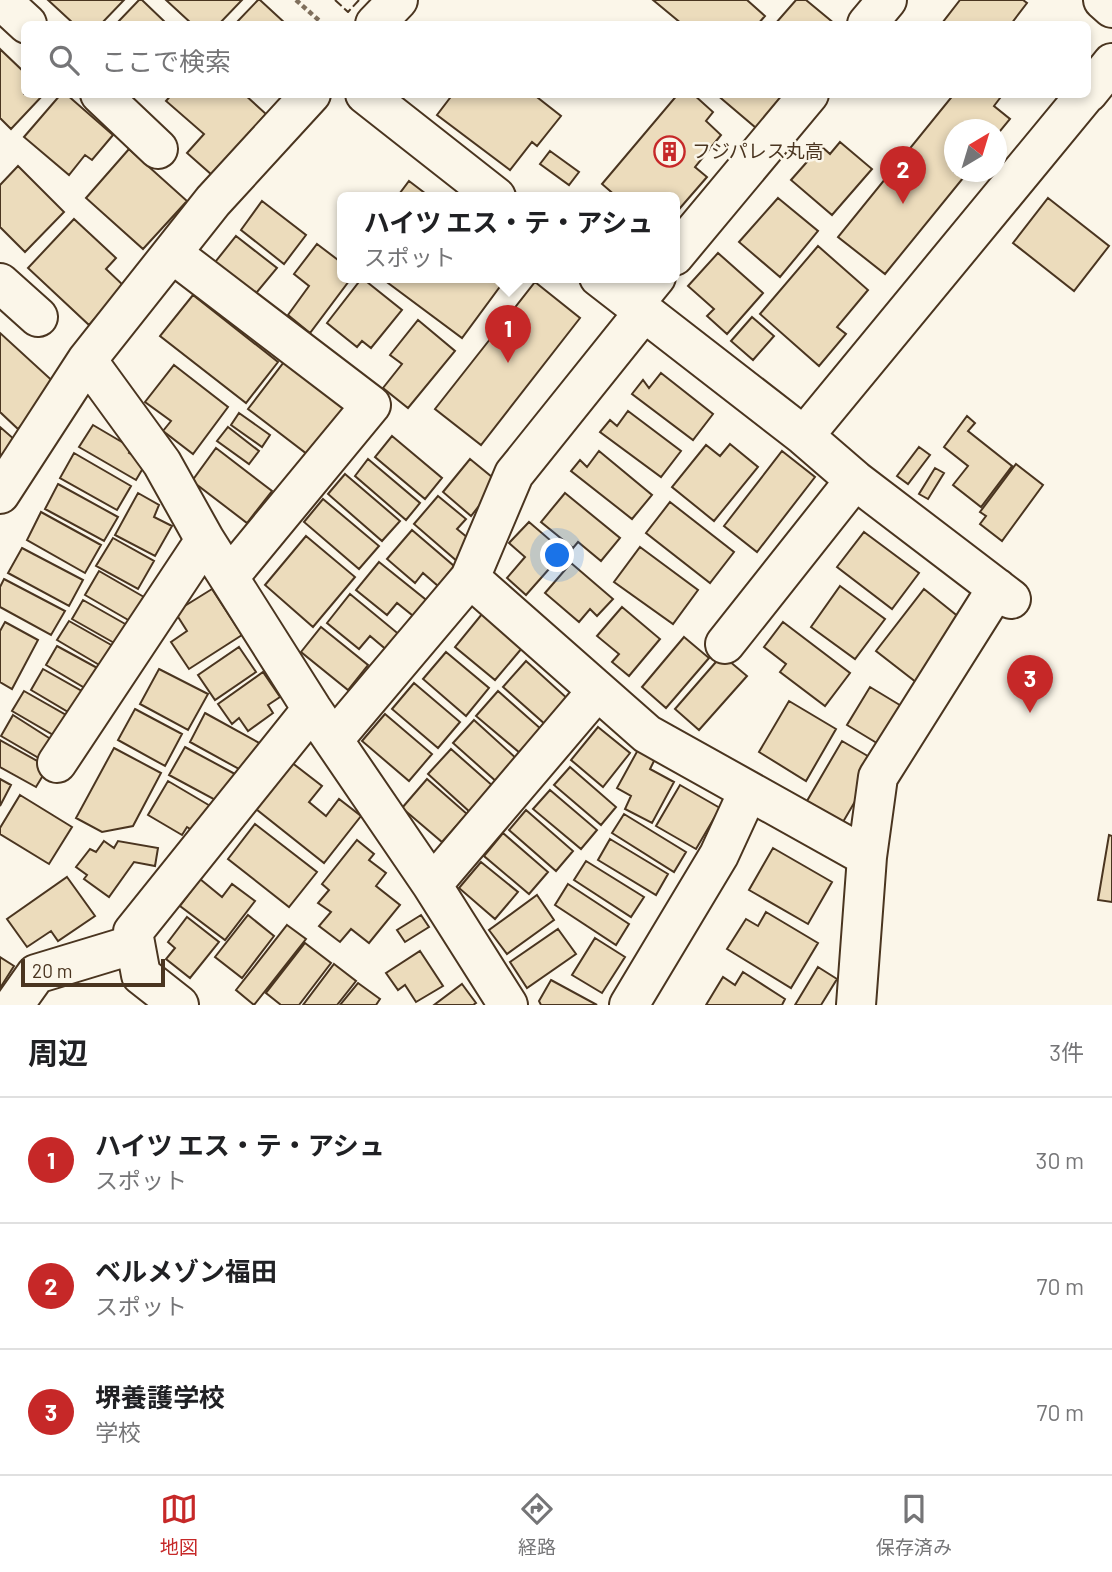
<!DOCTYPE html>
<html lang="ja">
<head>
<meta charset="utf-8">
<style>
  body { margin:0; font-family:Barlow,"Noto Sans JP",sans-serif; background:#f2f2f2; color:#202124 }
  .compass { position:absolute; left:944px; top:119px; width:63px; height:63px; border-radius:50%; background:#fff; box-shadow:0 4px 10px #0003; rotate:38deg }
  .scale { position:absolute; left:21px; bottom:18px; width:144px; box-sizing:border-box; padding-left:7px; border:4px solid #4a3520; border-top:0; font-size:19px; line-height:24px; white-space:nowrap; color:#4a3520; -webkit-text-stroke:5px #fbf6e9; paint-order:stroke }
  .you { position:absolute; left:558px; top:556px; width:24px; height:24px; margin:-18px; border:5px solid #fff; border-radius:50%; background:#1a73e8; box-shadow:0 0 0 10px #1a73e833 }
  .badge { display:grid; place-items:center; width:46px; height:46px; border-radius:50%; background:#c62828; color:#fff; font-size:23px; font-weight:700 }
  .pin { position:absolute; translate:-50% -58px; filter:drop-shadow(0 2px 4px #0008) }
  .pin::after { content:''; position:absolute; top:37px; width:24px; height:21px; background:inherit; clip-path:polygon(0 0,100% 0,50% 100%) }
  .popup { position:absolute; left:337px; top:192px; width:343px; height:91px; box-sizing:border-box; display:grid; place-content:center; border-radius:10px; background:#fff; filter:drop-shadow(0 2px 5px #0005); font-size:23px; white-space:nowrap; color:#757577 }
  .popup b { font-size:26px; color:#202124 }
  .popup::after { content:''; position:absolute; left:50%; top:100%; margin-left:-14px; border:14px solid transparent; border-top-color:#fff }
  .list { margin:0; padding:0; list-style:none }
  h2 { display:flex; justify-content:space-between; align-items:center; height:91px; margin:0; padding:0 28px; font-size:30px }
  h2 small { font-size:23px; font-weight:400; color:#757577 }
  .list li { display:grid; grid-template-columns:46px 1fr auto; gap:21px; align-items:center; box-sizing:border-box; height:126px; padding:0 28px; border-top:2px solid #e0e0e0 }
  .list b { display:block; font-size:26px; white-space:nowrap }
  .list p { margin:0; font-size:23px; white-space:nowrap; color:#757577 }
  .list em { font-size:23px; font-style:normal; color:#757577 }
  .icon { flex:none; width:38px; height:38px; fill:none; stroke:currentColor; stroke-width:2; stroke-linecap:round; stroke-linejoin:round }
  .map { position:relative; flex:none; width:1112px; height:1005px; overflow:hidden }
  .search { position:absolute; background:#fff; box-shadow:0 4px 10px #0003; left:21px; right:21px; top:21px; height:77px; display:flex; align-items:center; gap:18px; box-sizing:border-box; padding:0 24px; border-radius:10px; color:#757577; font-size:26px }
  .sheet { height:469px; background:#fff }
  nav { display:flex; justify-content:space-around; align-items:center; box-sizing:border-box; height:98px; border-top:2px solid #e0e0e0; background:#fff; font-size:19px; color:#757577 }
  nav a { display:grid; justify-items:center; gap:4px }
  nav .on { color:#c62828 }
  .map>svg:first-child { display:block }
  .building { fill:#ecdcbc; stroke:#4a3520; stroke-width:2 }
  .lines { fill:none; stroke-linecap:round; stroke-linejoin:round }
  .street-casing { stroke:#4a3520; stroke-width:42 }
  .path { stroke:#7f6f5c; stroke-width:4.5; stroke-dasharray:5 3.5; stroke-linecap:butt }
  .street { stroke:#fbf6e9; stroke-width:38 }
  .fence { stroke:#4a3520; stroke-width:2; stroke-dasharray:9 3.5; stroke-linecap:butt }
  .labels { text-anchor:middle; stroke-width:5; stroke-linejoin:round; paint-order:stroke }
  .poi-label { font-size:19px; fill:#4a3520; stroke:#fbf6e9; text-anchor:start }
</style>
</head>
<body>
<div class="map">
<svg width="1112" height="1005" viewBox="0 0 1112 1005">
  <rect width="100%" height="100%" fill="#fbf6e9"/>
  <!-- building -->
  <path class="building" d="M48 0H124L101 24H74Z
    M139 0H142L167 24H116Z
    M166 0H242L219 24H192Z
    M258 0H260L286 24H235Z
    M653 0H747L765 16 758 24H682Z
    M796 0H806L835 24H775Z
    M960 0H1023L1027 3 1011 24H947L943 22Z
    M0 49 23 71 24 70V94H44L11 129 0 118Z
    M61 94H66L113 135 92 160 85 155 69 175 24 137Z
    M172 94H244L266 114 212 175 187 153 204 134 166 101Z
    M453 94H533L561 116 537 146 532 142 510 170 437 115Z
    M678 94H693L713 112 706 121 721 135 695 167 707 177 674 215V197H617L602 184Z
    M716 94H795L762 133Z
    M954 94H1003L994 106 1010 119 996 136V130H954V172H968L885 274 838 237Z
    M840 142 872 169 832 215 791 180 821 146 830 154Z
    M129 149 187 201 143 249 86 198Z
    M550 151 579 172 569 185 540 164Z
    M18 166 64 212 25 252 0 227V185Z
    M409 181 430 197H397Z
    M778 198 818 231 780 277 739 242Z
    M1048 198 1109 246 1074 291 1013 243Z
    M262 201 306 235 284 264 241 230Z
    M74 219 116 258 106 269 124 286 89 325 28 268Z
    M236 236 277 268 252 298 212 266Z
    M317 244 342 263V277H352L310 333 288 315 309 286 294 274Z
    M818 246 868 290 837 327 846 334 819 366 760 314Z
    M718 253 763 293 727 334 707 316 714 309 688 286Z
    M380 277H507L462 338Z
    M362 278 402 310 371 348 362 341 357 347 327 323Z
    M535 282 580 318 481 445 435 409Z
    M193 295 278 362 246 403 160 336Z
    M752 317 774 336 753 360 731 341Z
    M418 320 455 351 408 408 383 388 402 364 390 355Z
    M0 333 58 386 18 429 0 412Z
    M284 362 344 408 307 454 248 409Z
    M174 365 228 407 193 454 163 431 171 421 145 402Z
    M661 373 713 414 693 440 632 394 643 380 649 388Z
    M628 411 681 451 661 477 600 432 610 420 617 426Z
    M239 413 270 435 262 447 231 425Z
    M967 416 975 423 968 431 1012 466 981 507 953 485 968 466 944 447Z
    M93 425 132 448 129 453 146 463 136 480 79 447Z
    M0 427 15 440 0 457Z
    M228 427 259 451 249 464 217 441Z
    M392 436 442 478 425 499 375 457Z
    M730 444 758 467 714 521 672 487 706 445 720 456Z
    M919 447 930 455 908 484 897 476Z
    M216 448 272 491 247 523 192 481Z
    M599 451 652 495 632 519 571 471 580 460 587 467Z
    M782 451 815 477 757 552 724 526Z
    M74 453 131 486 117 510 60 478Z
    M368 459 420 503 406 520 355 476Z
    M470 459 498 482 471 516 443 492Z
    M1016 464 1043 485 1002 541 980 524 986 516 980 512Z
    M935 468 944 473 928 499 919 494Z
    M345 474 400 521 382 541 328 494Z
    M58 484 118 517 104 541 45 509Z
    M138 493 159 505 154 517 172 526 155 556 115 535Z
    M565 493 620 538 601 561 578 542 573 548 541 522Z
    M438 496 466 519 457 529 474 543 458 562 414 524Z
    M323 499 379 546 359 569 304 522Z
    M670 502 734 552 710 583 646 533Z
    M41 512 101 545 85 573 27 540Z
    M529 522 564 552 526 595 507 578 525 557 509 543Z
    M412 530 454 566 438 586 423 573 415 583 387 559Z
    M864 532 919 573 892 609 837 567Z
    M306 536 355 577 313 627 265 585Z
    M113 538 154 561 138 589 96 566Z
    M640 547 698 590 673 624 614 582Z
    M22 548 83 580 69 606 8 573Z
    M379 562 430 603 417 619 397 603 387 615 356 590Z
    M571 563 613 599 597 616 590 609 579 622 545 593Z
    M99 571 144 597 130 621 85 595Z
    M4 579 65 611 51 635 0 607V587Z
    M840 586 885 619 855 659 811 627Z
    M212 589 242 635 189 669 171 642 187 631 175 612Z
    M924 589 960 618 921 686 876 651Z
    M350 594 401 636 388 651 370 636 359 649 327 623Z
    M83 600 127 625 116 644 72 619Z
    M622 607 660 639 629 676 612 662 619 654 597 636Z
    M482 614 522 648 495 680 455 647Z
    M69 621 113 646 101 666 57 640Z
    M5 622 38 640 12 689 0 682V631Z
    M783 622 850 673 825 706 780 672 786 664 764 647Z
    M321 627 368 665 348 690 301 652Z
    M684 637 709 658 666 708 642 687Z
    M57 646 101 670 90 691 46 665Z
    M239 647 256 672 215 700 198 675Z
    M446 652 489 688 466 716 423 679Z
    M722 655 747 676 699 730 675 709Z
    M526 661 569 700 546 725 503 687Z
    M43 669 87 694 75 716 31 690Z
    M159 669 208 694 188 730 140 704Z
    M263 672 280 697 268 705 273 713 248 731 239 718 232 724 218 704Z
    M414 683 460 722 438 748 392 709Z
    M870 687 908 710 885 748 847 725Z
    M24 691 73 719 62 740 12 711Z
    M498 691 541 729 520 753 476 716Z
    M789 701 836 729 806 781 759 752Z
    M135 709 182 734 165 766 118 740Z
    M205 713 263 745 248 774 190 742Z
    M385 714 432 754 409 781 362 741Z
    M13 715 60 745 49 764 1 736Z
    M474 720 518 760 498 783 453 743Z
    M598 727 630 753 603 787 571 760Z
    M0 740 48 767 36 787 0 767Z
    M842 741 878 762 843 822 807 801Z
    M185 747 235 774 219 802 169 775Z
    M114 748 161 773 133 826 102 832 76 818Z
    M639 748 656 757 650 769 674 782 652 823 625 809 631 796 617 788Z
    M451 749 494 787 471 813 428 774Z
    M291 762 322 786 309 802 326 816 339 799 361 816 324 863 256 809Z
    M570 767 616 807 601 825 554 785Z
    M0 779 11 785 0 806Z
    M427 779 467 814 442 842 402 808Z
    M168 781 212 807 197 833 187 827 182 835 148 815Z
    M680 785 720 808 696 849 656 826Z
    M550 790 597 830 581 849 533 809Z
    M20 795 72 827 49 864 0 834V828Z
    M526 810 573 851 556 871 509 830Z
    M624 814 686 852 674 872 612 833Z
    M255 824 317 872 289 907 228 859Z
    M503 833 548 872 529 894 484 856Z
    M1109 835 1112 836V902L1098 900Z
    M610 839 668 874 656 895 598 860Z
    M357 840 374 854 369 860 386 873 376 886 400 905 369 943 351 929 340 942 319 926 331 912 318 903 329 890 322 884Z
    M104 841 114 848 118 841 158 848 155 866 134 862 109 897 84 879 87 875 76 867 90 849 96 852Z
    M773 848 832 882 808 924 749 890Z
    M586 861 644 897 631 917 574 880Z
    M481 862 518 892 495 919 459 888Z
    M67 877 95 916 58 941 51 931 27 947 7 919Z
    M200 879 222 897 232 884 255 901 225 940 180 906Z
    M568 884 629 924 616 945 555 905Z
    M537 895 554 920 507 954 489 930Z
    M766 912 818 943 791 988 727 949 746 919 758 926Z
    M248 915 274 936 242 978 215 957Z
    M421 915 429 927 405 942 397 930Z
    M187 917 219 942 190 978 166 959 175 948 168 942Z
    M287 925 306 939 254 1005 236 990Z
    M558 929 576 954 527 988 510 962Z
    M595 938 625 957 602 993 572 975Z
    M305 943 331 963 299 1005H281L266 993Z
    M420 951 443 986 416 1002 405 985 398 990 386 973Z
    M0 957 14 966 0 988Z
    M334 964 356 981 337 1005H303Z
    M818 967 837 979 821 1005H795Z
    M743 972 785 999 782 1005H706L723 977 735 985Z
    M551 980 597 1005H541L539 1001Z
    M358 983 380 999 376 1005H340Z
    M462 984 476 1003 473 1005H434Z"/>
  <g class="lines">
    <defs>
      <path id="street" d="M1 0 27 24
        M1103 0 1112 8
        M375 24 398 0
        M867 24 887 0
        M1088 93 1112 63
        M100 94 158 149
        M365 94 496 197
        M173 254 371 405 229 577
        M674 256 809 94
        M599 277 804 436 855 480 1011 599
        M0 283 38 317
        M634 304 656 277
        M87 360 162 463 205 540 312 709 432 885 508 1005
        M804 436 1086 94
        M0 494 87 360 213 201 311 94
        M470 578 647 734 867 857
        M725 644 855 480
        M334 739 470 578 514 474 644 312
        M57 763 205 540
        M432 885 597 691
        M14 1005 36 974 135 944
        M179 1005 141 975 133 932 312 709
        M629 1005 719 855 748 792
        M856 1005 867 857 878 777 997 588"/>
    </defs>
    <!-- street casing -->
    <use href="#street" class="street-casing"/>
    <!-- path -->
    <path class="path" d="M296 0 323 24"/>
    <!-- street -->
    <use href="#street" class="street"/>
    <!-- fence -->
    <path class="fence" d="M335 0 348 12 359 0"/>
  </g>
  <!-- icons -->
  <defs>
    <symbol id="building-ring" viewBox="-11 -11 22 22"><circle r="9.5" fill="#fbf6e9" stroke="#c62828" stroke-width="1.5"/><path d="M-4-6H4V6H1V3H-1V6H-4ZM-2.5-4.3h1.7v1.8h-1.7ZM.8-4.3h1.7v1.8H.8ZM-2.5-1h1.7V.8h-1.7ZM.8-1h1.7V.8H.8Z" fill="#c62828"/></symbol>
  </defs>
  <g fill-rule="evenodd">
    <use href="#building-ring" x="652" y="134" width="35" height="35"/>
  </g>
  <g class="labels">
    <!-- poi labels -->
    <g class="poi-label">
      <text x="692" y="158">フジパレス丸高</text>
    </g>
  </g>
</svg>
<svg class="compass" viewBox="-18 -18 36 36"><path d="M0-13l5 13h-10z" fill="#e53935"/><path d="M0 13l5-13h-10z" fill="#757577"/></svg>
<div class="scale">20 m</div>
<div class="you"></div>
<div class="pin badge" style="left:508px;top:363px">1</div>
<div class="popup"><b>ハイツ エス・テ・アシュ</b>スポット</div>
<div class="pin badge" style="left:903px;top:204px">2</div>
<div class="pin badge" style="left:1030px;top:713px">3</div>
<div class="search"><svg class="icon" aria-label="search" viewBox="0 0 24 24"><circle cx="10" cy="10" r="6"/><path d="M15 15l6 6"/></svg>ここで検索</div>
</div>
<section class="sheet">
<h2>周辺<small>3件</small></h2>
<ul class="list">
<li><span class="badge">1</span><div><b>ハイツ エス・テ・アシュ</b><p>スポット</p></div><em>30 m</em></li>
<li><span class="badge">2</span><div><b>ベルメゾン福田</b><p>スポット</p></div><em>70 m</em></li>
<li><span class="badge">3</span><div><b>堺養護学校</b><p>学校</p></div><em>70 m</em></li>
</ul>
</section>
<nav>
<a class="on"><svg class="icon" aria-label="map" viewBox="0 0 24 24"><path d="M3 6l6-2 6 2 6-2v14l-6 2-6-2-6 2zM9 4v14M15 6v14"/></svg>地図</a>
<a><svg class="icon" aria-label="directions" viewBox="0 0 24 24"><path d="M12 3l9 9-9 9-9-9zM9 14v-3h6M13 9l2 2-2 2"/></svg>経路</a>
<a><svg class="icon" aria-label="saved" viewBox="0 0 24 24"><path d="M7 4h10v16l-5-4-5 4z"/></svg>保存済み</a>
</nav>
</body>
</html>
